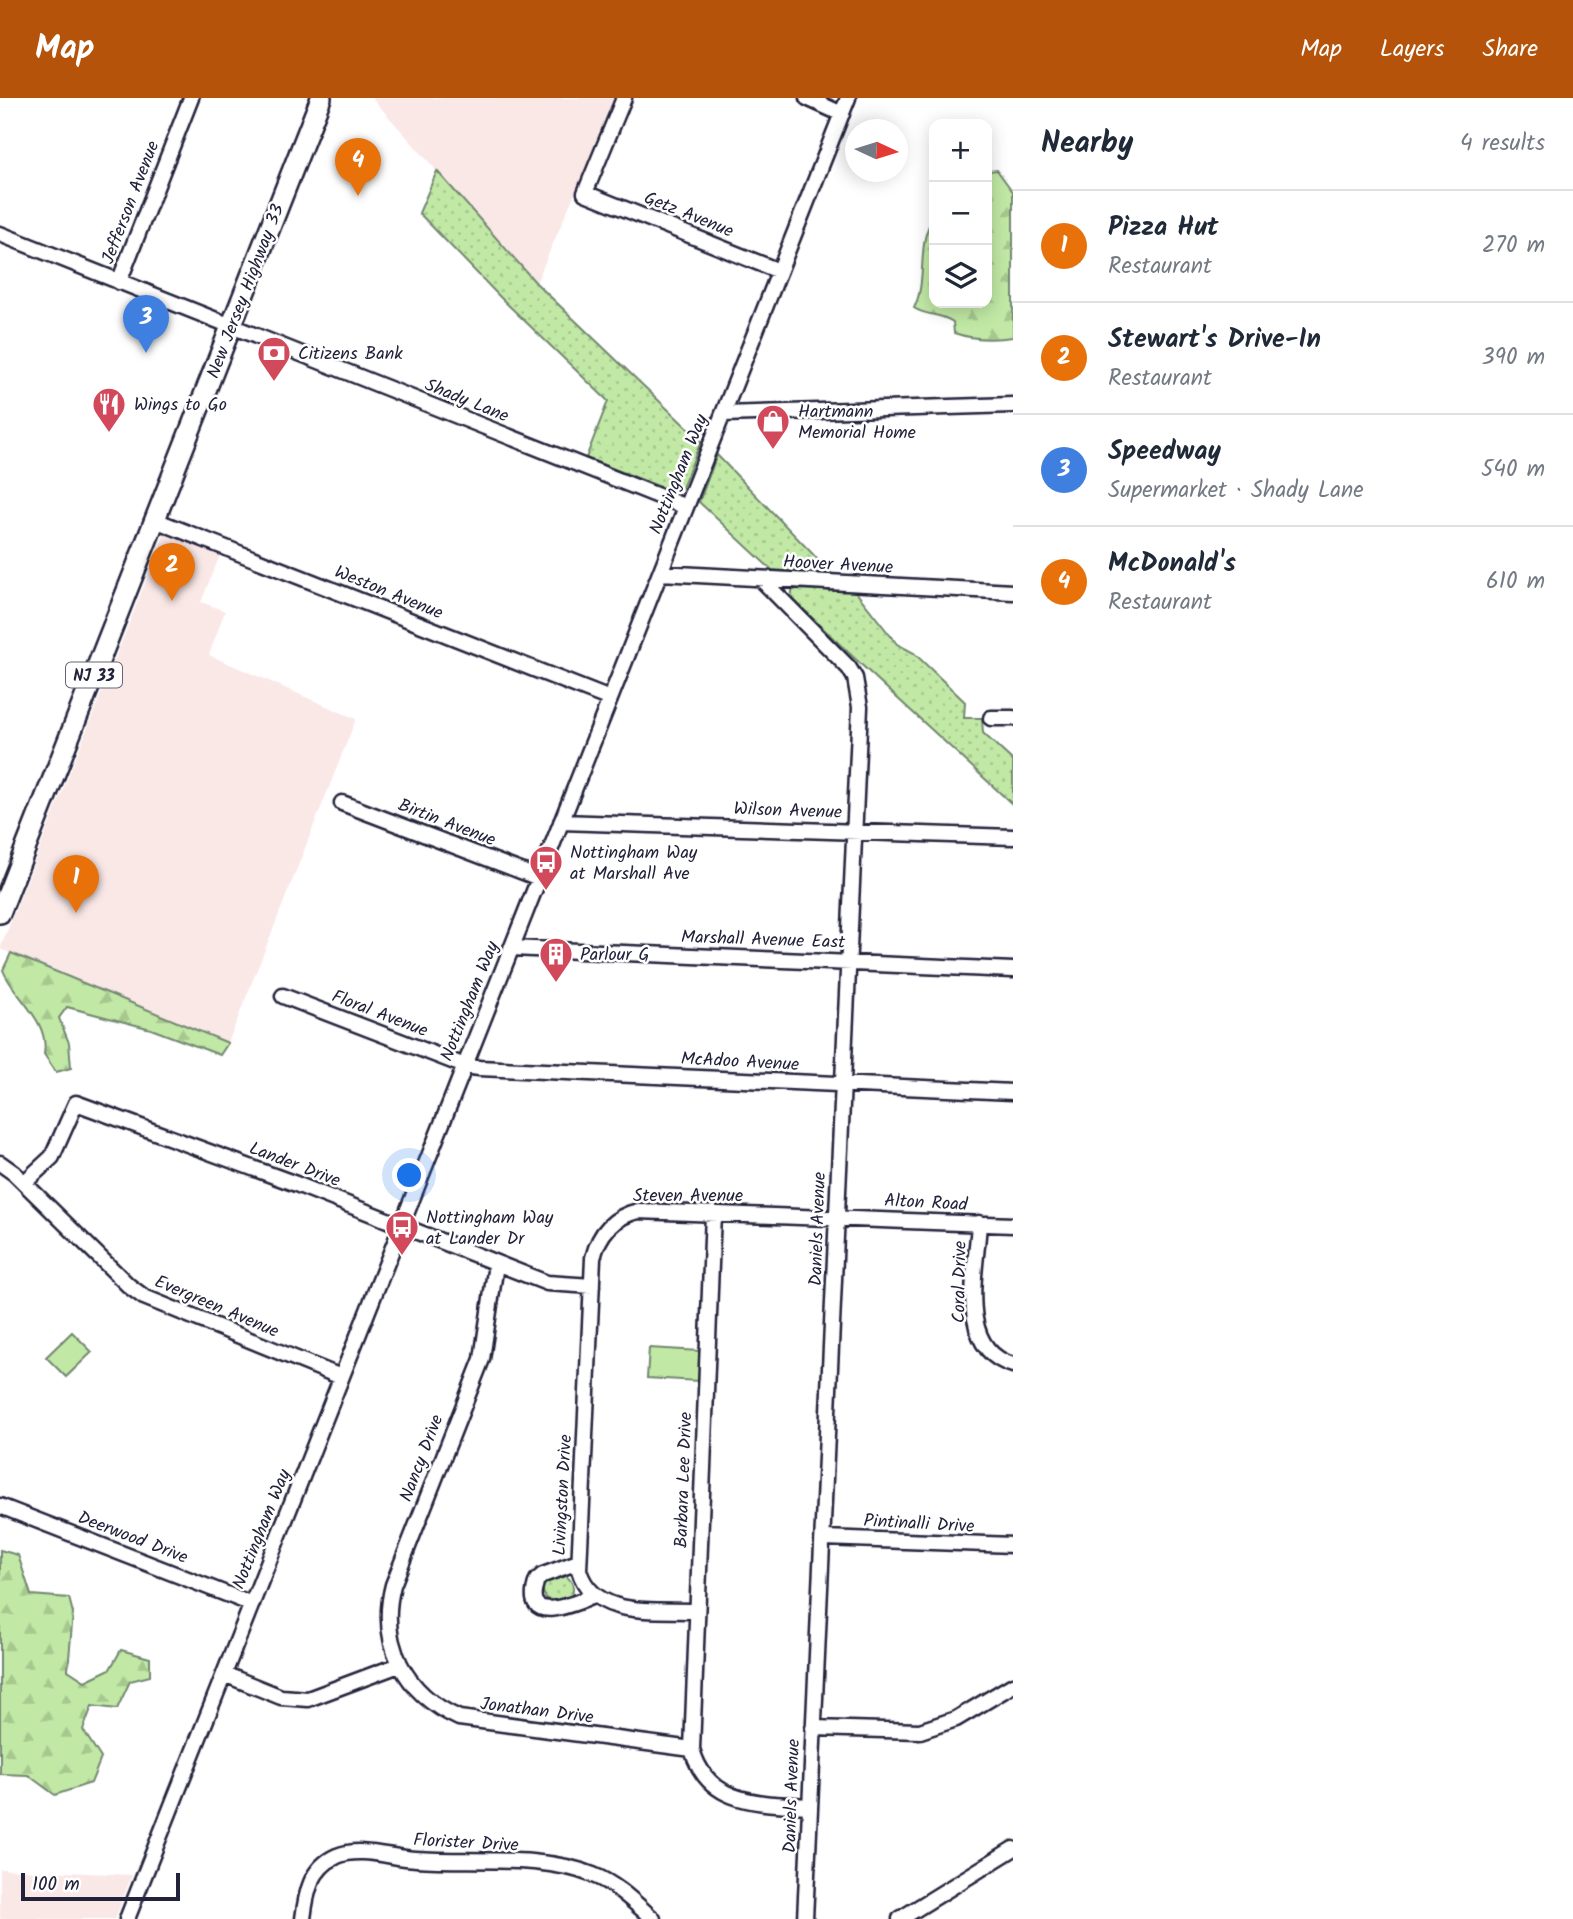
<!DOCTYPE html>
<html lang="en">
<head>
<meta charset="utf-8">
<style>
  body { margin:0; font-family:Kalam,sans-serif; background:#f6f6f7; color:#1f2937 }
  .controls { position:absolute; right:21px; top:21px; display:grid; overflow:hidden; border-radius:14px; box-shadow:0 4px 18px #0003 }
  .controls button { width:63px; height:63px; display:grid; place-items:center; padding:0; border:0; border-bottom:2px solid #e0e1e3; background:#fff; color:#1f2937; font:35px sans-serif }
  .compass { position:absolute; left:845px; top:21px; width:63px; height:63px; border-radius:50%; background:#fff; box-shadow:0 4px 18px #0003; rotate:94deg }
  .scale { position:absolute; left:21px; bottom:18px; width:159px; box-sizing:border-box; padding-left:7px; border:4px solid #22223b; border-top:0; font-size:19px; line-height:24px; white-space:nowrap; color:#22223b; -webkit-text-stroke:5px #fff; paint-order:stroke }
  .you { position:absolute; left:410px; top:1078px; width:24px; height:24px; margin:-18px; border:5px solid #fff; border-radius:50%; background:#1a73e8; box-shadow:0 0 0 10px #1a73e833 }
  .badge { display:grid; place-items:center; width:46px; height:46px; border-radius:50%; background:#b45309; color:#fff; font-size:23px; font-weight:700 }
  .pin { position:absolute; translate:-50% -58px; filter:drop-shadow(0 2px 4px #0008) }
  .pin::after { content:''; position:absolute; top:37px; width:24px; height:21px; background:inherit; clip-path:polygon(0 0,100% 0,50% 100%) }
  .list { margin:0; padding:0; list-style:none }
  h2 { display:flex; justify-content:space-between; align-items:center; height:91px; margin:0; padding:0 28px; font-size:30px }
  h2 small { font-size:23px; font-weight:400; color:#747a83 }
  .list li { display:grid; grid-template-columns:46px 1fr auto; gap:21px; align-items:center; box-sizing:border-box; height:112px; padding:0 28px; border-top:2px solid #e0e1e3 }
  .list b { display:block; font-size:26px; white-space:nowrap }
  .list p { margin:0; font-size:23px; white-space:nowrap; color:#747a83 }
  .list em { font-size:23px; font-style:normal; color:#747a83 }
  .icon { flex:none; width:38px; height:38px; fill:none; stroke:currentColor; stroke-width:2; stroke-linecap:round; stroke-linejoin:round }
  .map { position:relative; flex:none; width:1013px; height:1821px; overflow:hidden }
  header { display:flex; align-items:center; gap:42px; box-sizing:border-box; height:98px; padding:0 35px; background:#b45309; color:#fff }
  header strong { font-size:33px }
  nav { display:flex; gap:38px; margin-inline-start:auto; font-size:24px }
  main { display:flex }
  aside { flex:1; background:#fff }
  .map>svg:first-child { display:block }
  .built { fill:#fae8e7 }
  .grass { fill:url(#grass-dots); stroke:#728670; stroke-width:2 }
  .forest { fill:url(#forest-firs); stroke:#728670; stroke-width:2 }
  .park { fill:#c1e9a5; stroke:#728670; stroke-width:2 }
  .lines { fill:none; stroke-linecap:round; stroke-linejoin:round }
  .minor-casing { stroke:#22223b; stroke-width:19 }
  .major-casing { stroke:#22223b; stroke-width:24 }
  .minor { stroke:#fff; stroke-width:14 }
  .major { stroke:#fff; stroke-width:19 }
  .labels { text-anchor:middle; stroke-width:5; stroke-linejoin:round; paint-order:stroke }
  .shield { fill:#fff; stroke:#646476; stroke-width:2 }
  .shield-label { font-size:16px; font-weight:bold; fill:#22223b }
  .street-label { font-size:18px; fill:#22223b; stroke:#fff }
  .poi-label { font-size:18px; fill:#22223b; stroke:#fff; text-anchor:start }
</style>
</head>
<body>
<header>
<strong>Map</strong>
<nav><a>Map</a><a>Layers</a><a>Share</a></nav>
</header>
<main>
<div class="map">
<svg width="1013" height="1821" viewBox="0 0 1013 1821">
  <defs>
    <pattern id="grass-dots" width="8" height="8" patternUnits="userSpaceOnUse" patternTransform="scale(1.75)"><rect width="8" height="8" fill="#c1e9a5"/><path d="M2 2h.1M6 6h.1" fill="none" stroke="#a6c88f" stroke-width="1.8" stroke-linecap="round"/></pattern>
    <pattern id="forest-firs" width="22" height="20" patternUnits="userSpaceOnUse" patternTransform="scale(1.75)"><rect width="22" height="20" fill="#c1e9a5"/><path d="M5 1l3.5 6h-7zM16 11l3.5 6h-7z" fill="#a6c88f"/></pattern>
  </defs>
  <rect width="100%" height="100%" fill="#fff"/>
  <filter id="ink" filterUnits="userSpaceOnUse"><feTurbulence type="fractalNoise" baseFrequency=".0143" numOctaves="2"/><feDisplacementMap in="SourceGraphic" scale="14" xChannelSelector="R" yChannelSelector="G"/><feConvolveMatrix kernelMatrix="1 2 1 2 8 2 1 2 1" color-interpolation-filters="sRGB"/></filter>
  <g filter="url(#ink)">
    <!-- built -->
    <path class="built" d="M372 0H616L536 185 437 73Z
      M166 432 222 452 201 504 225 513 209 557 356 621 228 945 0 851Z
      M0 1771 132 1777 115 1821H0Z"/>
    <!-- grass -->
    <path class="grass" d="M437 73 536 185 701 343 682 390 671 393 586 360 608 303 501 200 419 115Z
      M717 357 833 477 772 472 699 404Z
      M796 491 855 493 897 546 914 555 965 604 964 620H982L983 635 1013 663V707C940 638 863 571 792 500V493Z
      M543 1491a15 15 0 1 1 30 0a15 15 0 1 1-30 0Z"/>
    <!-- forest -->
    <path class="forest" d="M997 72 1013 94V239C992 242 974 242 954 235L953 224C940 215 926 218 914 210 928 184 916 139 934 121V205H987V78L989 73Z
      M11 855 228 945 220 957 151 931 67 909 59 920 69 945 71 970 56 974 44 956C50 922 14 900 3 872Z
      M0 1452 18 1457 31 1497 69 1500 73 1515 68 1572 85 1583 110 1571 121 1552 150 1560V1578L130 1583 117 1611 92 1608 83 1632 101 1660 91 1685 55 1697 28 1677 0 1676Z"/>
    <!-- park -->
    <path class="park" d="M72 1234 92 1254 66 1279 46 1259Z
      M649 1250 700 1253 699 1283 647 1280Z"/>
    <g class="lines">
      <defs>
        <path id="minor" d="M624 0 585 95 779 173
          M807 0 842 16
          M0 136 686 409
          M119 184 191 0
          M723 316 1013 307
          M155 422 610 601
          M660 475 1013 494
          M761 481 849 570 855 580 860 609 805 1821
          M991 620H1013
          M342 705 539 780
          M561 724 1013 739
          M511 850 1013 872
          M283 898 465 968 479 970 1013 994
          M0 1065 14 1075 129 1188 144 1199 341 1279
          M25 1084 52 1059 76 1005 296 1086 547 1185 592 1188
          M713 1115 692 1651C707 1708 761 1705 810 1708
          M979 1125C977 1169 955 1251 1013 1267
          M496 1166 482 1261 393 1487C378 1545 405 1596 459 1620L692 1651
          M0 1408 252 1506
          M824 1440 1013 1447
          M578 1464 543 1477 537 1482C520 1529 574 1506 593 1498
          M696 1513C655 1511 593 1521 579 1472L593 1160C599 1135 613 1119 638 1113L1013 1127
          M224 1576 281 1599 308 1601 399 1567
          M813 1630 920 1633 956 1621 1013 1587
          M127 1821 848 0
          M303 1821C306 1796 310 1770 337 1758 361 1748 391 1760 416 1761 471 1765 542 1756 593 1777 616 1786 634 1804 653 1821
          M900 1821 1013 1751"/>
        <path id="major" d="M0 815 321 0"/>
      </defs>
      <!-- minor casing -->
      <use href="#minor" class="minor-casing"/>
      <!-- major casing -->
      <use href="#major" class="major-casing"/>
      <!-- minor -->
      <use href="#minor" class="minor"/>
      <!-- major -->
      <use href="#major" class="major"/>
    </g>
  </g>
  <!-- icons -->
  <defs>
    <symbol id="bank-pin" viewBox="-11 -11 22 30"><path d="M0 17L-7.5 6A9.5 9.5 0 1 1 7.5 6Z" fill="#d1495b" stroke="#fff"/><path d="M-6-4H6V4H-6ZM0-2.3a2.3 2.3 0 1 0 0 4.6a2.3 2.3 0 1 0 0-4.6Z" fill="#fff"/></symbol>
    <symbol id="restaurant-pin" viewBox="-11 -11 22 30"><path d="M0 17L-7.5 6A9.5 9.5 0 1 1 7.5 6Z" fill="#d1495b" stroke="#fff"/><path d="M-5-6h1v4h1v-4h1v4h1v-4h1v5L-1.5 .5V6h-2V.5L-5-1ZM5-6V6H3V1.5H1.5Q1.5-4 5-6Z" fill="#fff"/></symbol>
    <symbol id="shop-pin" viewBox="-11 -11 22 30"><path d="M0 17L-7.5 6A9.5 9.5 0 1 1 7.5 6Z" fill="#d1495b" stroke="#fff"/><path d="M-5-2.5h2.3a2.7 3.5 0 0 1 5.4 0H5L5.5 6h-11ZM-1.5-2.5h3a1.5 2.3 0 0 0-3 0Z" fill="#fff"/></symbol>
    <symbol id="bus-pin" viewBox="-11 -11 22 30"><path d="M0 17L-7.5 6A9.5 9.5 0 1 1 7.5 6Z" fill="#d1495b" stroke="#fff"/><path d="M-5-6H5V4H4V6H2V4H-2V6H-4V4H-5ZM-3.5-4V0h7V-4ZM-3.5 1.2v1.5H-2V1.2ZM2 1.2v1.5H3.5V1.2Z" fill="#fff"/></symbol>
    <symbol id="building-pin" viewBox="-11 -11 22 30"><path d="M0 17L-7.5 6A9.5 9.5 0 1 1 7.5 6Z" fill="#d1495b" stroke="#fff"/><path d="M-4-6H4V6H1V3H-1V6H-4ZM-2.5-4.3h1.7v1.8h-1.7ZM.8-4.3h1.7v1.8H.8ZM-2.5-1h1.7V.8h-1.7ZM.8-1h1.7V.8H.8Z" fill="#fff"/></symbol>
  </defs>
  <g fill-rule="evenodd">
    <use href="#bank-pin" x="255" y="236" width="38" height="52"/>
    <use href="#restaurant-pin" x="90" y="287" width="38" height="52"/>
    <use href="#shop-pin" x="754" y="304" width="38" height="52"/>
    <use href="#bus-pin" x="527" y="745" width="38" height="52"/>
    <use href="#building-pin" x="537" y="837" width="38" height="52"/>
    <use href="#bus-pin" x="383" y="1110" width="38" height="52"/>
  </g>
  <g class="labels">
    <!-- shield labels -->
    <rect class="shield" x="66" y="564.5" width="56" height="25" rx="5"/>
    <g class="shield-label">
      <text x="94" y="583">NJ 33</text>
    </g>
    <!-- street labels -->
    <g class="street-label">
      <text transform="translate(130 104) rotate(-69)" y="6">Jefferson Avenue</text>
      <text transform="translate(689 116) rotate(22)" y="6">Getz Avenue</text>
      <text transform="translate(245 193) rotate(-69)" y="6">New Jersey Highway 33</text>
      <text transform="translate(467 302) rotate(22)" y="6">Shady Lane</text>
      <text transform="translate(678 376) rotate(-68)" y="6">Nottingham Way</text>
      <text transform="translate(838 466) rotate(3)" y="6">Hoover Avenue</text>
      <text transform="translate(389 494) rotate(22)" y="6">Weston Avenue</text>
      <text transform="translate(788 712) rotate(2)" y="6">Wilson Avenue</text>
      <text transform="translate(447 724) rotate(21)" y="6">Birtin Avenue</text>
      <text transform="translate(763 841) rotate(2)" y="6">Marshall Avenue East</text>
      <text transform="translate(469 903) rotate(-68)" y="6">Nottingham Way</text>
      <text transform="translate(380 915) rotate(21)" y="6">Floral Avenue</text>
      <text transform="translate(740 963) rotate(3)" y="6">McAdoo Avenue</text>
      <text transform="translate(295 1066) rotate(21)" y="6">Lander Drive</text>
      <text x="688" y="1103">Steven Avenue</text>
      <text transform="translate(926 1104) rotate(3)" y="6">Alton Road</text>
      <text transform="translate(817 1131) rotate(-88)" y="6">Daniels Avenue</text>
      <text transform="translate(959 1184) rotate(-89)" y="6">Coral Drive</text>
      <text transform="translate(217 1208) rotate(23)" y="6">Evergreen Avenue</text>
      <text transform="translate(421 1360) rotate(-69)" y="6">Nancy Drive</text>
      <text transform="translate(683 1382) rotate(-88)" y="6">Barbara Lee Drive</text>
      <text transform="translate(562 1397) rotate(-87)" y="6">Livingston Drive</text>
      <text transform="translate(919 1425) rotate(3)" y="6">Pintinalli Drive</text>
      <text transform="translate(261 1431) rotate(-68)" y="6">Nottingham Way</text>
      <text transform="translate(133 1439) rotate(21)" y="6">Deerwood Drive</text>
      <text transform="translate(537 1612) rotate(7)" y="6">Jonathan Drive</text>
      <text transform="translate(791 1698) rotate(-88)" y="6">Daniels Avenue</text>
      <text transform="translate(466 1744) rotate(3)" y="6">Florister Drive</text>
    </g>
    <!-- poi labels -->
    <g class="poi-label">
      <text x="298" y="261">Citizens Bank</text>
      <text x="134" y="312">Wings to Go</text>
      <text x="798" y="319">Hartmann<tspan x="798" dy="21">Memorial Home</tspan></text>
      <text x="570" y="760">Nottingham Way<tspan x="570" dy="21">at Marshall Ave</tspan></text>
      <text x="580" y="862">Parlour G</text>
      <text x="426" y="1125">Nottingham Way<tspan x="426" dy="21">at Lander Dr</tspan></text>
    </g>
  </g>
</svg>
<div class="controls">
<button>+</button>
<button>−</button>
<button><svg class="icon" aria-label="layers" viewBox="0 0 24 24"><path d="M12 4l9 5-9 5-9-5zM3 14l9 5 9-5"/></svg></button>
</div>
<svg class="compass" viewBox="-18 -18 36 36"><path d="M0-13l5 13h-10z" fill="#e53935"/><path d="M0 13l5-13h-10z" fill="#747a83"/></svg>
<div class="scale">100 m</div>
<div class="you"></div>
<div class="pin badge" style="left:76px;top:815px;background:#e8710a">1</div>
<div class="pin badge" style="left:172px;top:503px;background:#e8710a">2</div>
<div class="pin badge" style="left:146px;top:255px;background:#3f7fe0">3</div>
<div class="pin badge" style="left:358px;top:98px;background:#e8710a">4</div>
</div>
<aside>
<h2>Nearby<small>4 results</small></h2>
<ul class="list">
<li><span class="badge" style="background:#e8710a">1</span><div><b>Pizza Hut</b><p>Restaurant</p></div><em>270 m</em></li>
<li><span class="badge" style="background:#e8710a">2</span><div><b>Stewart's Drive-In</b><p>Restaurant</p></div><em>390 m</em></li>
<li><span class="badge" style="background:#3f7fe0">3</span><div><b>Speedway</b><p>Supermarket · Shady Lane</p></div><em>540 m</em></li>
<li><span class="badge" style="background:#e8710a">4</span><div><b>McDonald's</b><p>Restaurant</p></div><em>610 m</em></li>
</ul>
</aside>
</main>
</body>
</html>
